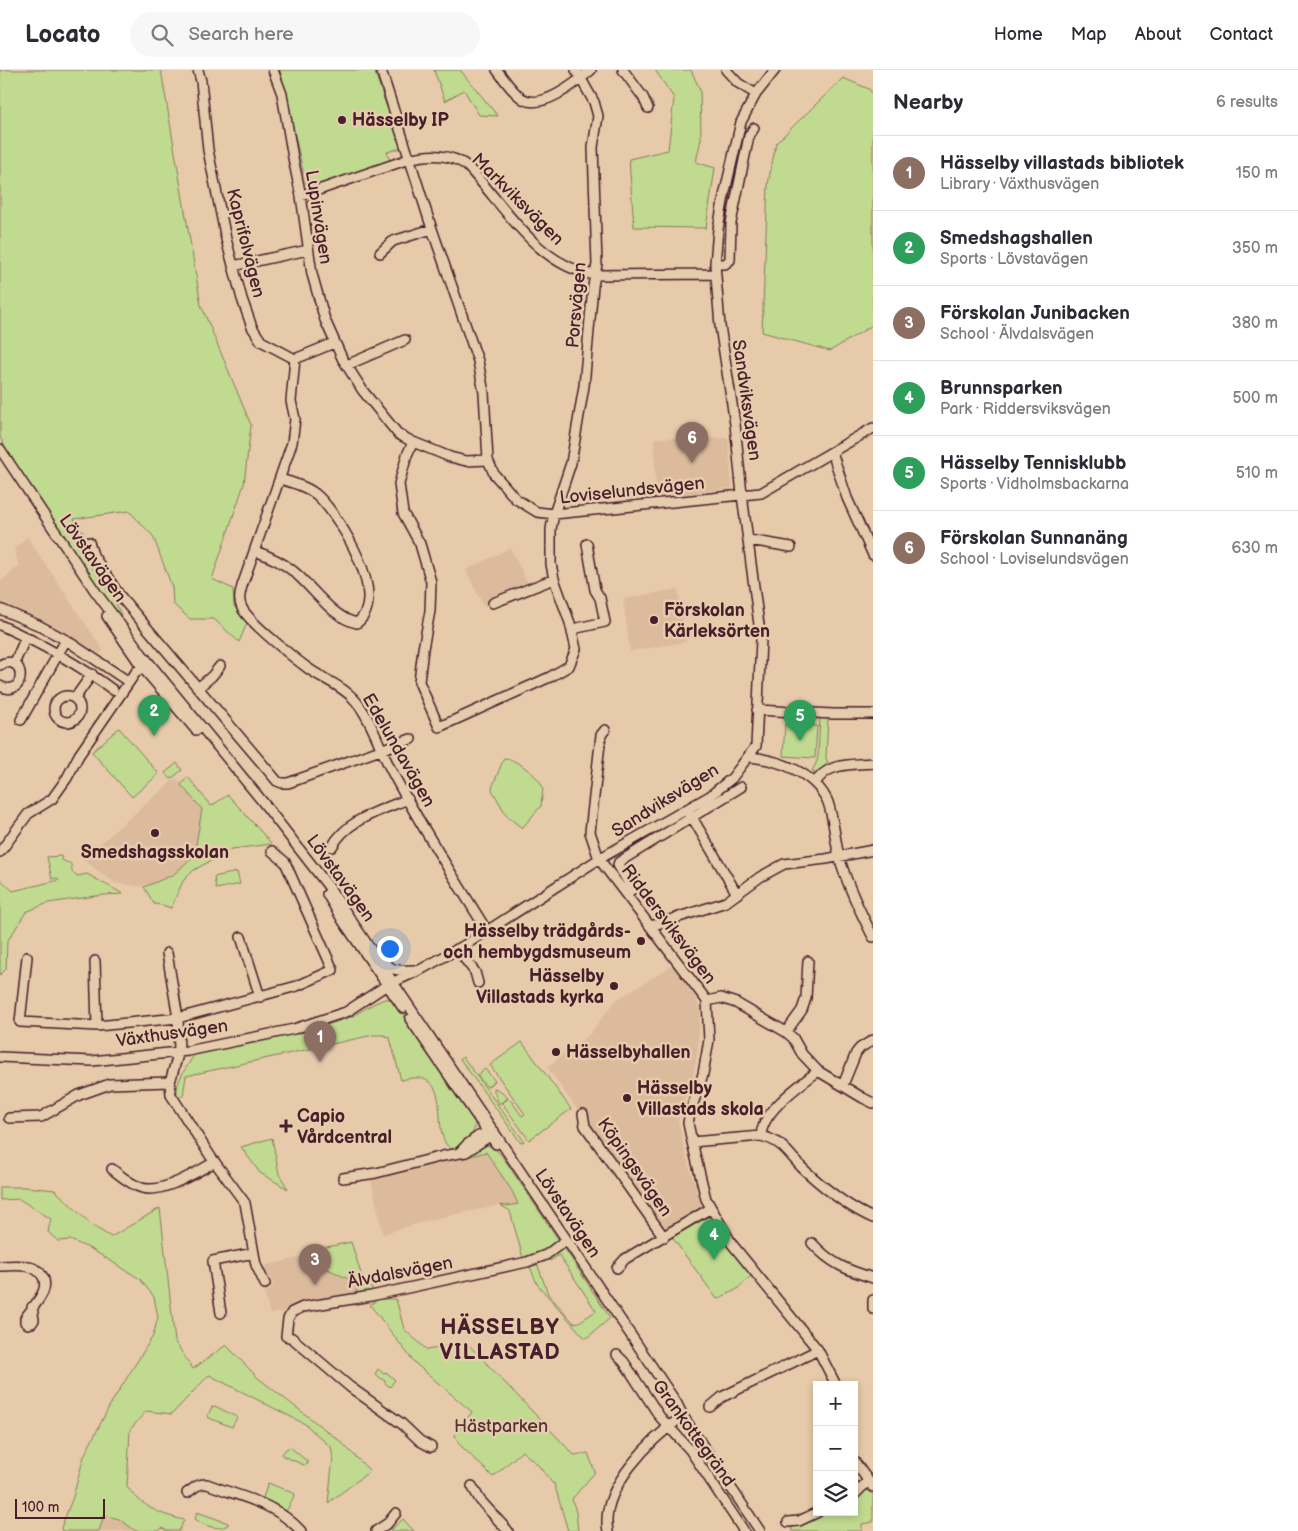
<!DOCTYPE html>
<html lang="en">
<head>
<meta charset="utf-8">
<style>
  body { margin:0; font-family:"Balsamiq Sans",sans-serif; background:#f7f7f7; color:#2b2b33 }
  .controls { position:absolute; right:15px; bottom:15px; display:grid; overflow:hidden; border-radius:0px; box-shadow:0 2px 8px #0003 }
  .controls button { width:45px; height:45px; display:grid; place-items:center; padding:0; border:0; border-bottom:1px solid #e1e1e2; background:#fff; color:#2b2b33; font:25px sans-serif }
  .scale { position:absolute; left:15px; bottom:12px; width:90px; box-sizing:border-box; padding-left:5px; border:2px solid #4a1f2b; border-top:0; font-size:14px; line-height:18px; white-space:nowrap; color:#4a1f2b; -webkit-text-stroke:4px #e5ccad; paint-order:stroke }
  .you { position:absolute; left:389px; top:878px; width:18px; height:18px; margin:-12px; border:4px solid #fff; border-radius:50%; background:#1a73e8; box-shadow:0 0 0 8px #1a73e833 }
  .badge { display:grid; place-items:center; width:32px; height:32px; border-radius:50%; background:#4a1f2b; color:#fff; font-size:16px; font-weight:700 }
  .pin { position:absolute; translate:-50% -41px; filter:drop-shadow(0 1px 2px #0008) }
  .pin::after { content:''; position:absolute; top:26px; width:18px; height:15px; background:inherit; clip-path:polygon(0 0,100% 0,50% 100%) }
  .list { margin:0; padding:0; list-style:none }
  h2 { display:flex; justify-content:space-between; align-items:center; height:65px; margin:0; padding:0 20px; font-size:21px }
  h2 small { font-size:16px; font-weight:400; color:#7c7c81 }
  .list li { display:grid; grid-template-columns:32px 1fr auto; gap:15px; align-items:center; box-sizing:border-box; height:75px; padding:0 20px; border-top:1px solid #e1e1e2 }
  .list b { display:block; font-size:19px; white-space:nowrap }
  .list p { margin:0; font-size:16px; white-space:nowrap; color:#7c7c81 }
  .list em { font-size:16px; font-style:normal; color:#7c7c81 }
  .icon { flex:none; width:28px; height:28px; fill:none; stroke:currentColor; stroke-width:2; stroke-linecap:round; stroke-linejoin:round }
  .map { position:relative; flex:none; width:873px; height:1461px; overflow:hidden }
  header { display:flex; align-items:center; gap:30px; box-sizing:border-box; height:70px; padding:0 25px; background:#fff; border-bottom:1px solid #e1e1e2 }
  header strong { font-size:24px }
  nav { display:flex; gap:28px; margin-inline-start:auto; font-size:18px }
  .search { width:350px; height:45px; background:#f7f7f7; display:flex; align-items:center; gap:12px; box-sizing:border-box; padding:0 18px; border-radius:28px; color:#7c7c81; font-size:19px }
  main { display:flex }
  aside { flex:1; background:#fff }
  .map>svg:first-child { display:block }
  .built { fill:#dcbb9d }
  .green { fill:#c0da90; stroke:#857c5e }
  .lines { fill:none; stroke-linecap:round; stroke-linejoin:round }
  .minor-casing { stroke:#4a1f2b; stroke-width:12 }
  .minor { stroke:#e5ccad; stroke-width:9 }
  .poi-dot { fill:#4a1f2b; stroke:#e5ccad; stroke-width:2 }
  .labels { text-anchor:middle; stroke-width:5; stroke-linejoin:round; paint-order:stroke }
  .poi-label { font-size:18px; font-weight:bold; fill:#4a1f2b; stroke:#e5ccad; text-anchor:start }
  .street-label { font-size:18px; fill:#4a1f2b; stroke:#e5ccad }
  .park-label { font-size:18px; fill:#563235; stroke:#e5ccad }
  .district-label { font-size:22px; font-weight:bold; letter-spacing:1px; fill:#4a1f2b; stroke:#e5ccad }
</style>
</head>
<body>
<header>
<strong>Locato</strong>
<div class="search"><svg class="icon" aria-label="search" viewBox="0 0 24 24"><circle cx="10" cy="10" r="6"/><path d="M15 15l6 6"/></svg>Search here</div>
<nav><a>Home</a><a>Map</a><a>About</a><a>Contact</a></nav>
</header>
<main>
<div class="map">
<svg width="873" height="1461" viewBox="0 0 873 1461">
  <rect width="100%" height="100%" fill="#e6caa9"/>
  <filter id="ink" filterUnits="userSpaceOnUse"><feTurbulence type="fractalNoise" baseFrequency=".02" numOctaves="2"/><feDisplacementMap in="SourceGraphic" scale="10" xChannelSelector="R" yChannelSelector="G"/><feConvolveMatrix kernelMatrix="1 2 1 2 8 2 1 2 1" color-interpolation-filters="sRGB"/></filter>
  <g filter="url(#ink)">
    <!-- built -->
    <path class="built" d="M654 368H728L732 418 656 428Z
      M27 467 103 580 100 584 38 550 0 535V512L19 496 14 479Z
      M510 478 529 515 484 537 466 500Z
      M678 519 686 572 630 581 623 529Z
      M176 708 202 739 195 786 174 805 144 817 115 813 82 789Z
      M673 895 695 924 700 942 698 978 694 1003 687 1019 678 1050 687 1090 702 1136 664 1161 547 997 589 965 615 931Z
      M486 1082 512 1121 518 1134 507 1136 500 1135 433 1149 383 1164 371 1109Z
      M305 1186 356 1213 357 1225 293 1237 286 1242 270 1244 264 1222 270 1221 273 1213 270 1207 263 1202 260 1197Z
      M103 1445 118 1449 136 1461H99Z"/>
    <!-- green -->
    <path class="green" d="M0 0H161L201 235 251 355 244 414 212 509 233 519 234 536 247 553 239 572 214 549H190L173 534 172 517 153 466 129 441 74 449 84 464 74 472 114 529 121 545H117L112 540 8 386 9 384 0 367Z
      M280 0H374L401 78 387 82 390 91 313 116 306 114Z
      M434 0H460L498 46 479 45 464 20 445 31Z
      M655 0H691L700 20 701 69 696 92 715 98 706 158 634 157 629 89 668 80 674 28Z
      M843 8 869 19 873 25V255L830 281 762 262 768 114 776 73Z
      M820 646 828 647 826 688 829 696 815 702 812 701 817 691 818 686Z
      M785 654 817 656 815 688 783 686Z
      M119 658 159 704 132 727 92 682Z
      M504 688C514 688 538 705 542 716 544 721 541 730 541 736L522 758 507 746 492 720 493 715Z
      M177 693 182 700 171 709 165 703Z
      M188 707 211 736 228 725 272 774 232 779 194 800 183 811 171 838 162 835 154 834 144 817 173 805 194 786 202 739 181 715Z
      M61 786 62 790C70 795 72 790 72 802L78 806 87 804 123 824 103 825 48 833 26 842 7 872 6 899 0 905V809L13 821 59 810 56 808 52 809 47 787Z
      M237 802 240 814 216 819 214 807Z
      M387 928 398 935 475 1049C477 1064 465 1075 451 1079 430 1065 452 1014 420 1008 414 1007 406 1009 401 1010L390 968 384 965H373L186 1006 183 1026H177C175 1011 187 997 194 985L315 959 351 947 373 934Z
      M522 972 571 1039 529 1070 502 1033 509 1028 522 1046 525 1044 490 995Z
      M463 987 524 1071 521 1073 460 989Z
      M485 999 495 1011 487 1017 477 1005Z
      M494 1018 497 1019 508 1028 499 1034 494 1021Z
      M272 1068 279 1104 288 1119 260 1103 241 1077Z
      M487 1075 493 1077 502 1086 558 1169C552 1180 535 1187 523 1188L510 1141 500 1135 507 1136 518 1134 512 1121 486 1082 464 1088Z
      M0 1117H26L55 1120 93 1156 111 1167 160 1138 175 1272 193 1299 226 1275 258 1308 341 1372 370 1401 328 1433 333 1387 331 1377 305 1354 209 1305 172 1344 146 1341 130 1360 127 1417C143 1437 159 1444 184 1450L179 1461H167L162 1458 159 1461H136L119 1449 104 1445 99 1461H62L61 1458 73 1427 84 1386 110 1335 153 1266 158 1247 154 1227 140 1209 91 1179 70 1170 58 1171 48 1162 51 1149 19 1129 0 1130Z
      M708 1147 726 1174 752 1205 736 1220 717 1229 672 1167Z
      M351 1172 363 1210 374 1221 357 1225 356 1213 316 1193 308 1187 310 1181 312 1180Z
      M562 1178 565 1179 610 1248 587 1268 584 1267 537 1214 530 1197 531 1195 536 1194 538 1196 548 1224 574 1253 579 1252 596 1241 559 1185 550 1191 548 1186Z
      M378 1229H396L404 1259 427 1280 467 1273 574 1385 588 1383 595 1402 572 1429 576 1442 578 1461H568L554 1413 553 1414 538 1395 522 1381 493 1407 459 1374 455 1365 472 1342 415 1293 370 1235Z
      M378 1299 384 1304 386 1302 395 1310 390 1317 385 1313V1311L375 1304Z
      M215 1336 237 1347 232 1357 209 1348 208 1345 212 1337Z
      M290 1377 308 1392V1394L304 1395 283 1386 282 1384 286 1379Z
      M268 1413 295 1424 286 1442 262 1431Z
      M864 1420 869 1421 873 1425V1452L862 1454V1461H792L791 1458 827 1442H854V1428Z
      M197 1442 228 1453V1455C217 1461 205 1456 195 1449Z
      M403 1449 414 1461H390Z"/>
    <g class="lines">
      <defs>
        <path id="minor" d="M198 0 201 11 208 80 226 169 242 229 252 257 261 271 295 289 334 273
          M273 0 282 24 293 88 301 126 312 204 325 250 342 288 363 321 398 364 413 372 450 387 466 391 488 390
          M381 0 432 159 478 291 484 323 488 390 494 404 516 429 537 442 554 444 761 423 873 358
          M497 0C505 10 512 22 523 29 542 40 576 13 591 0
          M623 0 643 27 648 38
          M726 0 738 13 756 24
          M301 126 409 89C428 84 452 83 468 97 505 136 537 196 595 205L715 204
          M380 183 393 171 432 159
          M715 194H725L730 190 731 153 749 66 754 58
          M233 196 308 180
          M295 289 291 331 295 349 292 373 242 516C240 524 238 530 242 538 249 552 295 589 309 599 323 609 341 615 353 628 369 644 380 678 390 698 419 754 454 807 487 861
          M347 295 405 270
          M413 372 407 385 399 414 403 443 420 474 431 512 430 541 423 579 419 612 439 657 550 607 569 596 576 579 570 553 554 509 551 494V459L554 444 571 393 584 316 593 216 597 194 593 77 598 46 594 32 576 0
          M0 379 95 521 142 584 262 731 328 816 676 1332 683 1346 760 1461
          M832 382 847 428 873 485
          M749 470 791 477
          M89 472 93 485 120 526 277 711 282 713H288L411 669
          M255 481C269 486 282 492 293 501 312 516 333 549 357 553 390 528 341 449 319 427 309 417 293 413 280 409
          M493 533 554 509
          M0 539 38 555 66 570 129 612
          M107 546 142 597 196 660
          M0 555C40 573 78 594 113 620
          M572 563 577 558 605 552 600 528 595 520 587 474
          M14 594 26 567
          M0 595C27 581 27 630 0 616
          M198 618 212 606 220 596
          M54 639a13 13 0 1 1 26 0a13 13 0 1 1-26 0Z
          M75 628 92 604
          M757 640 833 644H873
          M21 650 66 570
          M605 660 601 665 590 762 599 789 707 931 709 970 703 1004 690 1043 688 1053 692 1072 706 1129 732 1174 818 1280 836 1315
          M750 687C779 690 813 702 827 730 833 743 835 771 839 786 847 815 860 841 873 867
          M815 714C826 692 852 695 873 693
          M689 742 737 824
          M332 777C346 750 381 740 408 729
          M0 782 28 744 52 729 67 708 79 685 136 602 142 597 148 595
          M327 824 343 851 403 938
          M627 824 632 819 618 795 619 792 741 717
          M651 856 726 832 760 807 784 794 826 789 873 780
          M241 867 260 927
          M457 879 475 902 478 913
          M167 883 178 948 179 981 170 1012 171 1025 211 1087 245 1133 256 1195 265 1214
          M27 887 20 952 97 956 178 948 297 916 333 900 285 792 272 781
          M95 891 97 956
          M384 891C393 903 401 900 415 900
          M707 931 721 928 736 933 786 962 793 968 802 984 818 1001 863 1028 873 1033
          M346 942 387 915 420 900 465 875 599 789 710 726 732 708 756 676 761 570 742 425 735 354 720 256 715 194 718 159 724 126 741 52 756 24 775 0
          M410 949 496 1074
          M786 962 802 940 806 928 808 891
          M0 987 92 991 188 981 294 959 349 941
          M843 1015 856 983 860 978 873 970
          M583 1044 585 1056 664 1167
          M9 1048 41 1047 79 1025 110 1014 170 1012
          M761 1066C762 1041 799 1016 818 1001
          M692 1072 761 1066C787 1072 790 1089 809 1104 828 1121 850 1138 873 1148
          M112 1099C121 1106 131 1115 142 1118 163 1124 196 1102 215 1092
          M343 1108 376 1103 443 1086 466 1082 490 1066 494 1061C481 1062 467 1073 459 1083
          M812 1173C831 1194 847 1200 873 1208
          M0 1196C15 1196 35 1192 43 1207 45 1211 45 1217 43 1222 39 1231 31 1240 25 1248V1252L28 1254 32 1253 34 1250 32 1237
          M617 1198 625 1189 711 1138
          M873 1230V1239
          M221 1243 213 1191 254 1183
          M617 1285 624 1292 660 1347 690 1380 744 1461
          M710 1337 722 1327 818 1280
          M431 1377 420 1371 402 1354 350 1317 292 1268 286 1266 288 1249 292 1242 303 1237 371 1226 527 1192 546 1185 566 1170
          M854 1391 873 1417
          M472 1416 480 1430 508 1461
          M187 1423C194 1418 198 1413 207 1414 243 1428 274 1432 301 1461
          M854 1425 868 1411
          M788 1452 799 1451 818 1442
          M376 1461 388 1453 396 1443
          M608 1461C599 1419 652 1368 683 1346"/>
      </defs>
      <!-- minor casing -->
      <use href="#minor" class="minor-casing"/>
      <!-- minor -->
      <use href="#minor" class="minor"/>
    </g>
  </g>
  <!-- markers -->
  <g class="poi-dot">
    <circle cx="342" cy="50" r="5"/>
    <circle cx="654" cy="550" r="5"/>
    <circle cx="155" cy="763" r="5"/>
    <circle cx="641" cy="871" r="5"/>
    <circle cx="614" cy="916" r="5"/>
    <circle cx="556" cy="982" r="5"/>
    <circle cx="627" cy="1028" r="5"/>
    <path d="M283.5 1048.5h5v5h5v5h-5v5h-5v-5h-5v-5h5z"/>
  </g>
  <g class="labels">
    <!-- poi labels -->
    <g class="poi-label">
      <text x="352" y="56">Hässelby IP</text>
      <text x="664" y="546">Förskolan<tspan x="664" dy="21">Kärleksörten</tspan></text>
      <text x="155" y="788" text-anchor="middle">Smedshagsskolan</text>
      <text x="631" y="867" text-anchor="end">Hässelby trädgårds-<tspan x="631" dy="21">och hembygdsmuseum</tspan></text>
      <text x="604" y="912" text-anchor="end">Hässelby<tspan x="604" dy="21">Villastads kyrka</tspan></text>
      <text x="566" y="988">Hässelbyhallen</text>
      <text x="637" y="1024">Hässelby<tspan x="637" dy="21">Villastads skola</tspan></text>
      <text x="297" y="1052">Capio<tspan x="297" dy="21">Vårdcentral</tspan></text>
    </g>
    <!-- street labels -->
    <g class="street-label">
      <text transform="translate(518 129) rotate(45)" y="6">Markviksvägen</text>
      <text transform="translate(319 147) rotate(81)" y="6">Lupinvägen</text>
      <text transform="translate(246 173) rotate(76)" y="6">Kaprifolvägen</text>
      <text transform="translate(576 235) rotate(-85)" y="6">Porsvägen</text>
      <text transform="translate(747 330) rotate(82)" y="6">Sandviksvägen</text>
      <text transform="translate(632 420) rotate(-6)" y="6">Loviselundsvägen</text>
      <text transform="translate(93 488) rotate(55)" y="6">Lövstavägen</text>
      <text transform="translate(399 680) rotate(60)" y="6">Edelundavägen</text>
      <text transform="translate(665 730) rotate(-32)" y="6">Sandviksvägen</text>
      <text transform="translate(341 808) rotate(54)" y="6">Lövstavägen</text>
      <text transform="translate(669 854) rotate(53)" y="6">Riddersviksvägen</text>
      <text transform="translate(172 963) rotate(-8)" y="6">Växthusvägen</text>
      <text transform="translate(635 1097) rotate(55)" y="6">Köpingsvägen</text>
      <text transform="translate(568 1143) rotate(56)" y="6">Lövstavägen</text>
      <text transform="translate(400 1202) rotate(-11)" y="6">Älvdalsvägen</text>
      <text transform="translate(694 1363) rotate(54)" y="6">Grankottegränd</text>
    </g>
    <!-- park labels -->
    <g class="park-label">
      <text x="501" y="1362">Hästparken</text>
    </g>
    <!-- district labels -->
    <g class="district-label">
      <text x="500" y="1264">HÄSSELBY<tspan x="500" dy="25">VILLASTAD</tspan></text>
    </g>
  </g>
</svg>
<div class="controls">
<button>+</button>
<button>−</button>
<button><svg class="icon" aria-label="layers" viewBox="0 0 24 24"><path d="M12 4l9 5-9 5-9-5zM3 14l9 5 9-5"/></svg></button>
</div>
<div class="scale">100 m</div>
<div class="you"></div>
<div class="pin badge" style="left:320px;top:992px;background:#8d6e63">1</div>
<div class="pin badge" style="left:154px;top:666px;background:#2e9e5b">2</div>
<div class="pin badge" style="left:315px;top:1215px;background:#8d6e63">3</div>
<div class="pin badge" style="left:714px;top:1190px;background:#2e9e5b">4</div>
<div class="pin badge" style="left:800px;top:671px;background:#2e9e5b">5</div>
<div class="pin badge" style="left:692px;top:393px;background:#8d6e63">6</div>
</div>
<aside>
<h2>Nearby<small>6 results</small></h2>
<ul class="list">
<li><span class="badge" style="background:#8d6e63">1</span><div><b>Hässelby villastads bibliotek</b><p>Library · Växthusvägen</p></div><em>150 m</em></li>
<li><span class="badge" style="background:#2e9e5b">2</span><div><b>Smedshagshallen</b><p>Sports · Lövstavägen</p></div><em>350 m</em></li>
<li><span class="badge" style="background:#8d6e63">3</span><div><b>Förskolan Junibacken</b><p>School · Älvdalsvägen</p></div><em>380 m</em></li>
<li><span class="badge" style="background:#2e9e5b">4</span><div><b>Brunnsparken</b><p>Park · Riddersviksvägen</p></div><em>500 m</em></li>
<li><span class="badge" style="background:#2e9e5b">5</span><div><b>Hässelby Tennisklubb</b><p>Sports · Vidholmsbackarna</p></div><em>510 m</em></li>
<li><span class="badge" style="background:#8d6e63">6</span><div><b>Förskolan Sunnanäng</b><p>School · Loviselundsvägen</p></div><em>630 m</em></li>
</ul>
</aside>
</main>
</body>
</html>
